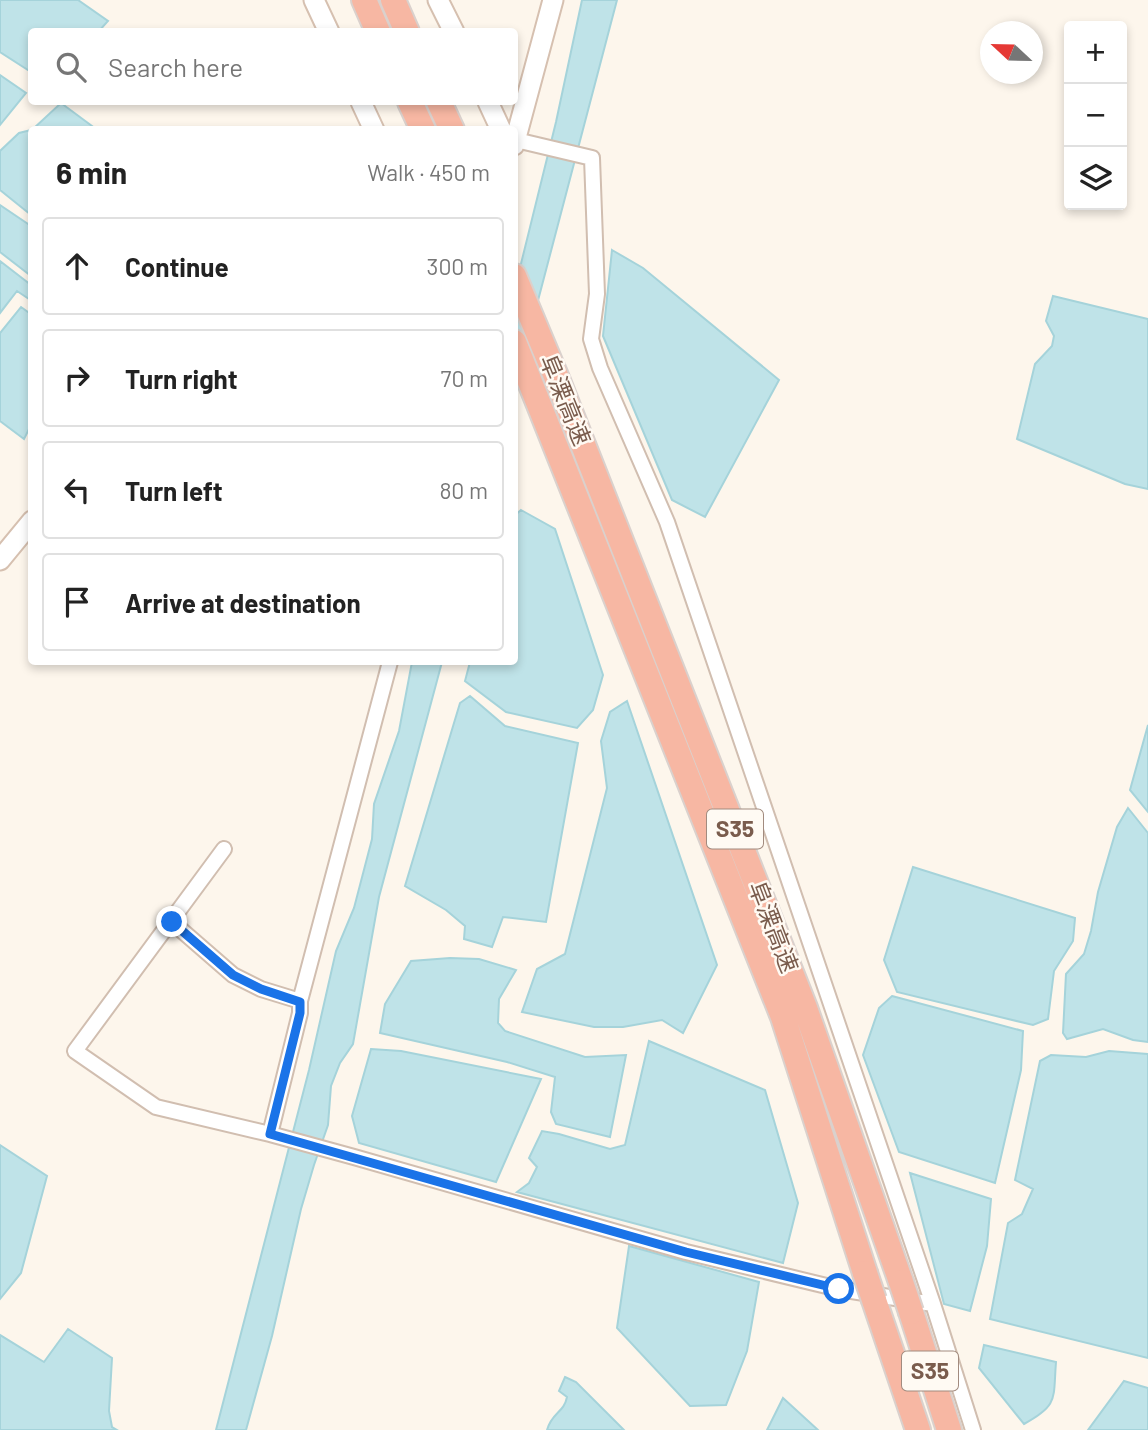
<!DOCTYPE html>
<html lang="en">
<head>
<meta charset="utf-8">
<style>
  body { margin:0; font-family:Barlow,"Noto Sans SC",sans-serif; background:#f2f2f2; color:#222 }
  .controls { position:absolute; right:21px; top:21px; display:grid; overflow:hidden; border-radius:7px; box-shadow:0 4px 10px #0003 }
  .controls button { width:63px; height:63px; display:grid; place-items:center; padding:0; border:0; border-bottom:2px solid #e0e0e0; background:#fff; color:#222; font:35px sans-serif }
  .compass { position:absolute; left:980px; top:21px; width:63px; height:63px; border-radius:50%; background:#fff; box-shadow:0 4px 10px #0003; rotate:292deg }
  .stop { position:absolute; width:21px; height:21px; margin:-16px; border:5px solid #1a73e8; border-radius:50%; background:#fff }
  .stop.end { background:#1a73e8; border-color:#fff; box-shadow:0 2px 7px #0008 }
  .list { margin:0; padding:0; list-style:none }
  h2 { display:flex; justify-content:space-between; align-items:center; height:91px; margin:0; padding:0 28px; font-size:30px }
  h2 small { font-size:23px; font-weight:400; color:#767676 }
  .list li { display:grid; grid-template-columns:46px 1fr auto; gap:21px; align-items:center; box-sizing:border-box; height:98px; margin:0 14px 14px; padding:0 14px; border:2px solid #e0e0e0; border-radius:7px }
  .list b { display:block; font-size:26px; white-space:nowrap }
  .list em { font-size:23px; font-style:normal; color:#767676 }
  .icon { flex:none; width:38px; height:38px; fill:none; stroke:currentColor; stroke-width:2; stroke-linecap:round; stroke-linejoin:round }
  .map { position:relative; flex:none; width:1148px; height:1430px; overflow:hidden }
  .search { position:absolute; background:#fff; box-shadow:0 4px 10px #0003; left:28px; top:28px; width:490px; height:77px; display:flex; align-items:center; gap:18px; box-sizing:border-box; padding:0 24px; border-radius:7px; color:#767676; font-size:26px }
  .panel { position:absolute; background:#fff; box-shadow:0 4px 10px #0003; left:28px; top:126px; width:490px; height:539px; border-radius:7px }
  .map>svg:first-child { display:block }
  .water { fill:#bfe3e8; stroke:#a5d3da; stroke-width:2 }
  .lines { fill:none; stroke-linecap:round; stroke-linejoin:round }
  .street-casing { stroke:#d1beb0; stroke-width:18 }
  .secondary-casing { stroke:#d6c0b0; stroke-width:23 }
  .highway-casing { stroke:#dad1cd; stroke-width:28 }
  .street { stroke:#fff; stroke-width:14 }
  .secondary { stroke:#fff; stroke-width:19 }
  .highway { stroke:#f7b7a3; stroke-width:24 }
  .highway-bridge-casing { stroke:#dad1cd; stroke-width:28; stroke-linecap:butt }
  .highway-bridge { stroke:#f7b7a3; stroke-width:24 }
  .route { stroke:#1a73e8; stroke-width:9 }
  .labels { text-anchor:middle; stroke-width:5; stroke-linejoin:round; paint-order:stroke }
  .shield { fill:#fffaf3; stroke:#a28b7f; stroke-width:2 }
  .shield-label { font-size:23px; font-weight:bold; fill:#7a5c4d }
  .street-label { font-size:24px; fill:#7a5c4d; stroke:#fffaf3 }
</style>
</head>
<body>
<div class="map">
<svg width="1148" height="1430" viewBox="0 0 1148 1430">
  <rect width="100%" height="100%" fill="#fdf6ec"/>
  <!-- water -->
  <path class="water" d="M0 0H78L108 21 99 31 32 32 31 72 0 52Z
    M582 0H617L515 388V288L556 122Z
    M0 75 26 93 0 125Z
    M61 103 96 129H33Z
    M31 130H32L31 215 0 190V151L19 133Z
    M0 205 31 226V276L0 252Z
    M612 250 643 268 779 380 705 517 672 500 603 336Z
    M0 261 31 285 32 301 17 291 0 313Z
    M1053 296 1148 319V489L1125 484 1017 439 1035 364 1052 346 1054 336 1046 321Z
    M21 307 32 315 31 425 24 439 0 421V333Z
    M521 510 555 529 603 675 593 710 577 728 506 712 465 681 470 662H514V516Z
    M412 662H442L379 897 353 1044 340 1063 331 1086 328 1125 314 1165 301 1209 272 1336 246 1430H216L309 1070 336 951 354 908 372 839 374 804 399 731Z
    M470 696 505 726 578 743 546 922 503 917 492 947 464 939 465 926 446 910 405 886 460 703Z
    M627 701 717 965 683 1033 662 1020 623 1027H594L522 1012 537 969 565 954 607 788 601 741 610 712Z
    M1148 725V812L1130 790Z
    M1128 808 1148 833V1042L1133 1040 1103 1029 1067 1039 1063 1033 1066 974 1084 954 1091 931 1098 892 1117 827Z
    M913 867 1075 918 1073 941 1054 971 1048 1019 1033 1025 897 992 884 960Z
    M450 958 479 959 516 970 499 999 498 1023 505 1031 585 1057 626 1055 610 1137 556 1124 551 1112 555 1077 507 1062 380 1033 385 1004 411 961Z
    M892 996 1023 1031 1021 1070 995 1183 899 1152 863 1055 879 1008Z
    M649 1041 765 1090 798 1203 783 1263 517 1192 529 1183 537 1167 529 1158 542 1131 559 1134 610 1149 625 1145Z
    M371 1049 401 1051 541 1079 496 1182 359 1143 352 1116Z
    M1109 1051 1148 1054V1358L990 1319 1008 1223 1022 1214 1033 1189 1015 1180 1040 1061 1051 1055 1086 1057Z
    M0 1145 47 1176 21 1273 0 1299Z
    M910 1173 991 1199 987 1246 970 1311 944 1304Z
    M629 1246 759 1282 747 1351 726 1405 690 1406 617 1328Z
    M68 1329 112 1358 109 1411 112 1427 117 1430H0V1335L44 1362Z
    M984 1345 1056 1362C1053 1399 1059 1405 1024 1424L979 1368Z
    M565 1377 576 1382 624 1430H547C552 1412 564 1413 567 1397L559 1391Z
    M1124 1381 1148 1388V1430H1088Z
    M783 1398 818 1430H767Z"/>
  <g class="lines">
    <defs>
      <path id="street" d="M516 140 592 158 597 294 591 339 600 368 667 522 933 1304 973 1430
        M224 849 75 1051 156 1107 270 1134 354 1157 686 1252 839 1289 933 1304
        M172 922 233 975 261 989 300 1001
        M270 1134 300 1013V1001L390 662"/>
      <path id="secondary" d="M314 0 329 32
        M438 0 454 32
        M361 102 374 130
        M488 102 501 130
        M514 145 553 0
        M0 560 32 521"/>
      <path id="highway" d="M364 0 378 32
        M393 0 407 32
        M410 102 423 130
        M439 102 452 130
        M514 276 558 381 805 1008 901 1282
        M514 342 783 1017 865 1273
        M874 1300 918 1430
        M911 1312 949 1430"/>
    </defs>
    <!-- street casing -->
    <use href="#street" class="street-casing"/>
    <!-- secondary casing -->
    <use href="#secondary" class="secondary-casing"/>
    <!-- highway casing -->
    <use href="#highway" class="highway-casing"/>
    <!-- street -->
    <use href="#street" class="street"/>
    <!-- secondary -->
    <use href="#secondary" class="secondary"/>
    <!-- highway -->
    <use href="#highway" class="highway"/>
    <defs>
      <path id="highway-bridge" d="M865 1273 874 1300
        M901 1282 911 1312"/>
    </defs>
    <!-- highway-bridge casing -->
    <use href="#highway-bridge" class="highway-bridge-casing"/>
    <!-- highway-bridge -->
    <use href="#highway-bridge" class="highway-bridge"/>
  </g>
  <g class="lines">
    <!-- route -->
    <path class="route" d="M172 922 233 975 261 989 300 1002V1013L270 1134 686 1252 839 1289"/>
  </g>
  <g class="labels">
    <!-- shield labels -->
    <g class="shield">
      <rect x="707" y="809.5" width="56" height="39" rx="5"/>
      <rect x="902" y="1351.5" width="56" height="39" rx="5"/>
    </g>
    <g class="shield-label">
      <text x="735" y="837">S35</text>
      <text x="930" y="1379">S35</text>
    </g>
    <!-- street labels -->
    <g class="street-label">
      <text transform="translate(565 400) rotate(68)" y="8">阜溧高速</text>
      <text transform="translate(773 927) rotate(69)" y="8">阜溧高速</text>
    </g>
  </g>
</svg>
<div class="controls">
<button>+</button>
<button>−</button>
<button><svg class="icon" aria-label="layers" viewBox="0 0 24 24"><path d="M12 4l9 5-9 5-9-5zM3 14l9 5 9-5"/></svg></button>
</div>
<svg class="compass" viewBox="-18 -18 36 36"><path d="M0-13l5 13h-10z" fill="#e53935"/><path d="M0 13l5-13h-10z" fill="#767676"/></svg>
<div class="stop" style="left:839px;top:1289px"></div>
<div class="stop end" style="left:172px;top:922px"></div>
<div class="search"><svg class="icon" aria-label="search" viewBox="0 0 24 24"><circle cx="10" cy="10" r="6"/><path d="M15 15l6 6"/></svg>Search here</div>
<section class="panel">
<h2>6 min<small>Walk · 450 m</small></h2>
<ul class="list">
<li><svg class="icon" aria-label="ahead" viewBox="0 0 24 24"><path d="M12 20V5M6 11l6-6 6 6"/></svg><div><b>Continue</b></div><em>300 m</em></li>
<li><svg class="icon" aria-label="right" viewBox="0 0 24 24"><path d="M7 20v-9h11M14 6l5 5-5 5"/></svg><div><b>Turn right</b></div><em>70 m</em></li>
<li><svg class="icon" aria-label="left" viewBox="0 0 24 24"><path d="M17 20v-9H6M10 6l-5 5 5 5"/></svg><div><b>Turn left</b></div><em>80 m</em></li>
<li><svg class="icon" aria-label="arrive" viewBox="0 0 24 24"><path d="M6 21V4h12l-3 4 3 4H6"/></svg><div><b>Arrive at destination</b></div></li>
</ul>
</section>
</div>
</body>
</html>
